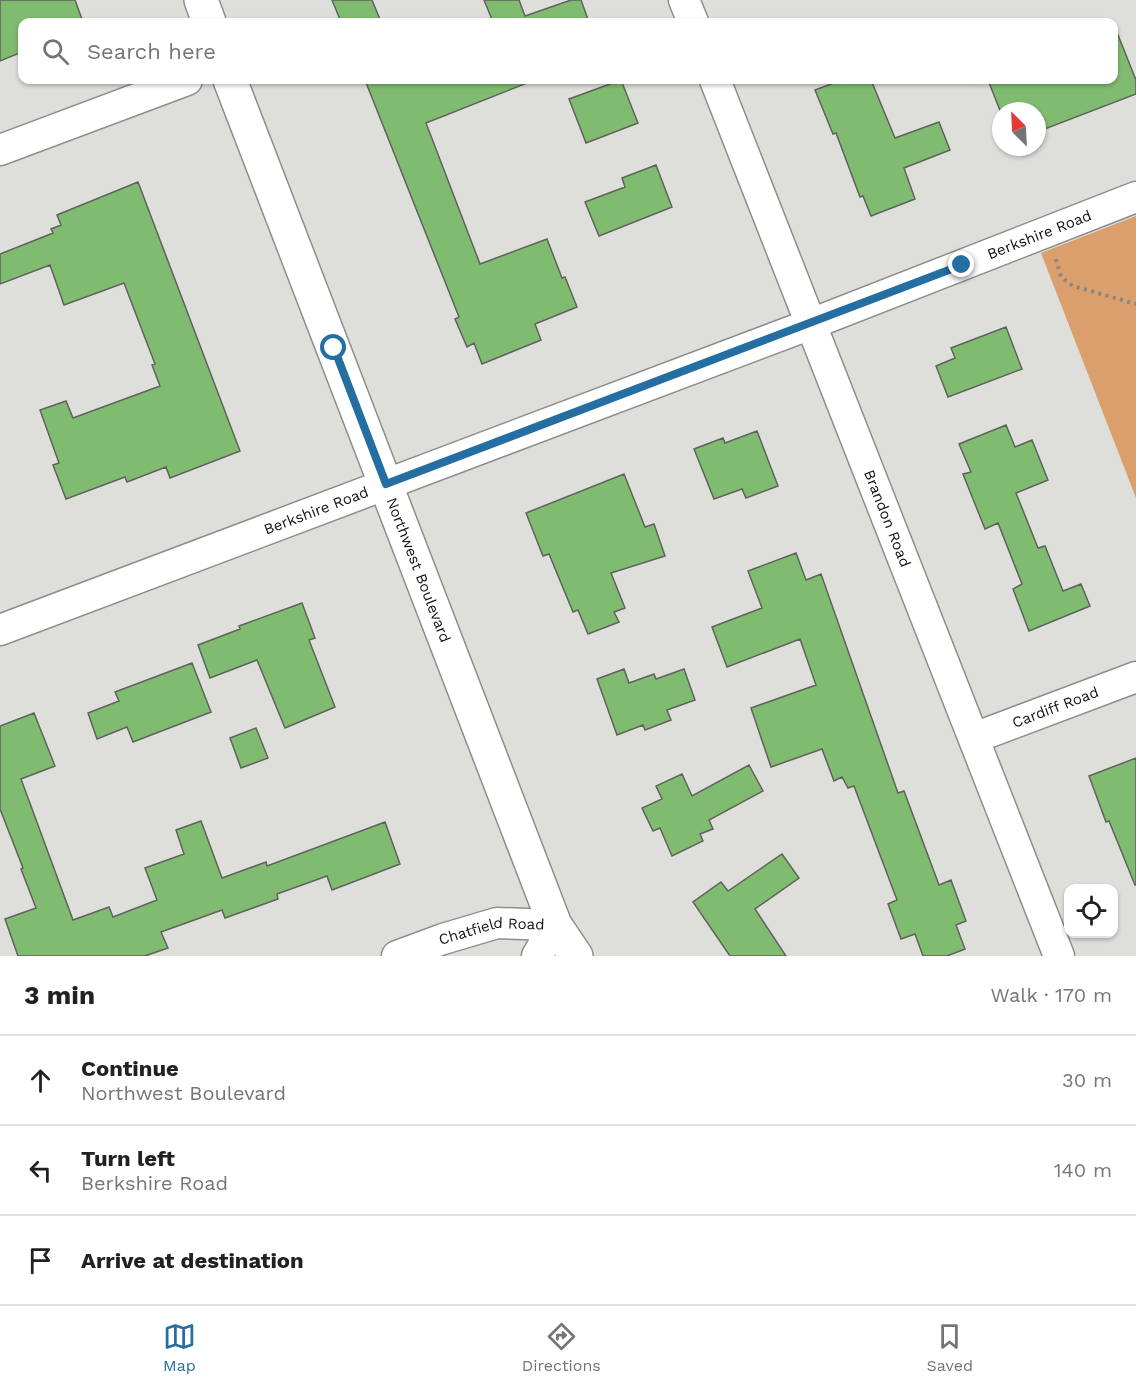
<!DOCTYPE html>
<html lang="en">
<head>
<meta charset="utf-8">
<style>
  body { margin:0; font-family:"Work Sans",sans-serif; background:#f6f6f6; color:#202124 }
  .controls { position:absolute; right:18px; bottom:18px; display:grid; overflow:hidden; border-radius:12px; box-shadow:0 2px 4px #0004 }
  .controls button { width:54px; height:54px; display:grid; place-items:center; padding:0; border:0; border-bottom:2px solid #e0e0e0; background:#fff; color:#202124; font:30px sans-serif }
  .compass { position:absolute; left:992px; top:102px; width:54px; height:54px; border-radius:50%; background:#fff; box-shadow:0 2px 4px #0004; rotate:336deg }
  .stop { position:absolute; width:18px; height:18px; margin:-14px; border:4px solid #256ea2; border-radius:50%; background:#fff }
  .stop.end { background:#256ea2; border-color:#fff; box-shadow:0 2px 6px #0008 }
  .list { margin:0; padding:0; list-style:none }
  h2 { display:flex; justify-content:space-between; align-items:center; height:78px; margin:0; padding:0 24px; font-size:26px }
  h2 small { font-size:20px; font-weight:400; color:#757577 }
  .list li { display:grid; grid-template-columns:39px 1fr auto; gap:18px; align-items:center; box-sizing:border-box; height:90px; padding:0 24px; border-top:2px solid #e0e0e0 }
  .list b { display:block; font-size:22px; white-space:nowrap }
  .list p { margin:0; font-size:20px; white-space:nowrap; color:#757577 }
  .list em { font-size:20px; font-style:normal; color:#757577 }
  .icon { flex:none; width:33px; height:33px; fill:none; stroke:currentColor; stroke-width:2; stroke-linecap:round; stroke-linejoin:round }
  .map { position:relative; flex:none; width:1136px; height:956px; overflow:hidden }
  .search { position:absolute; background:#fff; box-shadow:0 2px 4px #0004; left:18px; right:18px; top:18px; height:66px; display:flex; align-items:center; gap:15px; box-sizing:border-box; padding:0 21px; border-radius:12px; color:#757577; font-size:22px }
  .sheet { height:348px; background:#fff }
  nav { display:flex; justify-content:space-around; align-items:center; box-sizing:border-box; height:84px; border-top:2px solid #e0e0e0; background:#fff; font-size:16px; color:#757577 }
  nav a { display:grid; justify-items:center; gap:3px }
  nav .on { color:#256ea2 }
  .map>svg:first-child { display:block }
  .green { fill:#db9f6d }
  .building { fill:#80bc6f; stroke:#60625f; stroke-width:1.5 }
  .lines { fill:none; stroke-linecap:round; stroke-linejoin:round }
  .minor-casing { stroke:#8e8f8b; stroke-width:33 }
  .major-casing { stroke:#8e8f8b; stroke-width:36 }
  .path { stroke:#878884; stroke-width:4; stroke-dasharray:3 4.5; stroke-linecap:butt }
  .minor { stroke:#fff; stroke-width:30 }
  .major { stroke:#fff; stroke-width:33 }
  .route { stroke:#256ea2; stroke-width:8 }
  .labels { text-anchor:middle; stroke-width:5; stroke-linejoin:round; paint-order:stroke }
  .street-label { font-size:15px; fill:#121311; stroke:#fff }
</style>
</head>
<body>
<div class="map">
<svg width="1136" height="956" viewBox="0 0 1136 956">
  <rect width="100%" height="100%" fill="#dedfda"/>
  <!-- green -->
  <path class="green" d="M1136 216V498L1041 253Z"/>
  <!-- building -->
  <path class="building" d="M0 0H75L83 22H22V52L0 61Z
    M332 0H372L381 22H341Z
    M484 0H519L525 16 571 0H581L589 22H493Z
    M1116 30 1136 80V94L1037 132V111H1001V113L988 80H1113V31Z
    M365 80H532V81L426 123 480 264 547 239 562 278 565 277 577 307 535 324 541 340 482 364 474 343 467 347 455 319 459 317Z
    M621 80 638 123 586 143 569 99Z
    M842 80H871L895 138 939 122 950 150 904 168 915 199 871 216 863 196 860 197 836 133 833 134 815 90Z
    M656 165 672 207 599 236 585 202 625 187 622 178Z
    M138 182 240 451 170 478 166 467 127 482 125 477 66 499 53 465 59 463 40 410 66 401 73 418 160 386 152 365 155 364 124 283 64 305 50 265 0 284V254L53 233 51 229 61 225 57 215Z
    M1006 327 1022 369 948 397 936 366 955 358 951 348Z
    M1006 425 1015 447 1032 440 1048 480 1016 493 1038 548 1045 546 1063 591 1081 584 1090 606 1029 631 1013 589 1022 584 998 523 985 529 963 474 971 472 959 444Z
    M757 431 778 486 746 498 742 489 714 499 694 449 723 438 725 443Z
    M624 474 645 527 654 524 665 556 611 573 625 608 614 612 619 622 588 634 578 610 573 612 549 554 543 556 526 513Z
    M796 553 806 580 821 574 898 793 904 791 939 885 951 880 966 921 956 925 965 949 947 956H923L915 934 901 939 888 904 897 900 854 786 848 788 842 777 834 781 822 749 771 767 751 708 816 685 800 639 727 667 712 627 762 608 748 571Z
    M302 603 315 638 309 640 335 707 285 728 257 660 210 678 198 645 240 629 239 626Z
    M192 663 211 712 133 742 127 727 97 739 88 713 119 701 115 692Z
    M624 669 629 683 654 674 656 679 684 669 695 700 667 710 671 720 645 730 643 725 617 735 597 679Z
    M34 713 55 766 21 779 73 920 109 907 113 917 157 900 145 868 184 854 176 830 201 821 222 878 266 862 267 866 385 822 400 864 332 890 327 876 277 894 278 899 225 918 222 910 161 932 168 948 145 956H18L5 919 36 908 21 869 23 868 0 809V726Z
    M256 728 268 758 241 768 230 738Z
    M1136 758V885H1135L1109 821 1106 822 1089 776Z
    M749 765 763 791 709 820 713 829 700 834 703 841 672 856 660 828 653 831 642 808 662 799 656 786 682 774 692 796Z
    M782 854 799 878 755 909 786 956H730L693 902 721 882 728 891Z"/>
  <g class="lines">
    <defs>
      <g id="minor">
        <path d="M684 0 693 22"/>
        <path id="s1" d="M715 80 1059 956"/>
        <path d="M0 150 187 80"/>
        <path id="s2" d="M0 630 811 324 1136 197"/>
        <path id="s3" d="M974 738 1136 677"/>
        <path id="s4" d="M397 956 443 939 497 923 555 925 537 956"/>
      </g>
      <g id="major">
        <path d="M201 0 209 22"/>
        <path id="s5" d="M230 80 555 925 576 956"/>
      </g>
    </defs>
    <!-- minor casing -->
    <use href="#minor" class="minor-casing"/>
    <!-- major casing -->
    <use href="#major" class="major-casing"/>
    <!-- path -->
    <path class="path" d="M1056 259 1061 277 1073 286 1136 304"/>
    <!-- minor -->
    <use href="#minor" class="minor"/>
    <!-- major -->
    <use href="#major" class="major"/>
  </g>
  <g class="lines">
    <!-- route -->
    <path class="route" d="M334 348 386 484 962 265"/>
  </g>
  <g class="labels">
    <!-- street labels -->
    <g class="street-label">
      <text dy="5" stroke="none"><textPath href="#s2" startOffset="1112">Berkshire Road</textPath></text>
      <text dy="5" stroke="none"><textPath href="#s2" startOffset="338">Berkshire Road</textPath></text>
      <text dy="5" stroke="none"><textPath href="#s1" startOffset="471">Brandon Road</textPath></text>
      <text dy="5" stroke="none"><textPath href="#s5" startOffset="525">Northwest Boulevard</textPath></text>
      <text dy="5" stroke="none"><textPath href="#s3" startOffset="87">Cardiff Road</textPath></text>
      <text dy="5" stroke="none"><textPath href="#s4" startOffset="99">Chatfield Road</textPath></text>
    </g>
  </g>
</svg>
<div class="controls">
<button><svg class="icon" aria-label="locate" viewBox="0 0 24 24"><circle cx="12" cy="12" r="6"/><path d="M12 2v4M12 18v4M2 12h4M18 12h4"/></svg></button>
</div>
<svg class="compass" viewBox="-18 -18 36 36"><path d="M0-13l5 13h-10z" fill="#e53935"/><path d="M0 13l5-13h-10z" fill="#757577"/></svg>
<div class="stop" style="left:334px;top:348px"></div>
<div class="stop end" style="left:962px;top:265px"></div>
<div class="search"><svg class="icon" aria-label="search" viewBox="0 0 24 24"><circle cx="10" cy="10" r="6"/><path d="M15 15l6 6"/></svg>Search here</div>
</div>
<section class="sheet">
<h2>3 min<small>Walk · 170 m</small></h2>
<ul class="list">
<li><svg class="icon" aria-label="ahead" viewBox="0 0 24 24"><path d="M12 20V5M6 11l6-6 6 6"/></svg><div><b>Continue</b><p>Northwest Boulevard</p></div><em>30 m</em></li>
<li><svg class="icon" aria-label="left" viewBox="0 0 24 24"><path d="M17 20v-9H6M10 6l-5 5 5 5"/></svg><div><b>Turn left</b><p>Berkshire Road</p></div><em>140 m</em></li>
<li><svg class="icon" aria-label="arrive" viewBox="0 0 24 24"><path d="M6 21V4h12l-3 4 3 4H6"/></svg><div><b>Arrive at destination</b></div></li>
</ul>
</section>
<nav>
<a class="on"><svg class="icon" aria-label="map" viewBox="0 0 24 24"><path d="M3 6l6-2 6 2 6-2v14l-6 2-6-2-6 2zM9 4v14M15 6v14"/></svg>Map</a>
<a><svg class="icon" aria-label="directions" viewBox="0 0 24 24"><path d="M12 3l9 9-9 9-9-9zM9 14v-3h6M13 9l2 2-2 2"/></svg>Directions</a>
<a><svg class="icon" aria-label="saved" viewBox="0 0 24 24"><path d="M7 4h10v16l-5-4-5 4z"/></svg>Saved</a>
</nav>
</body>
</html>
